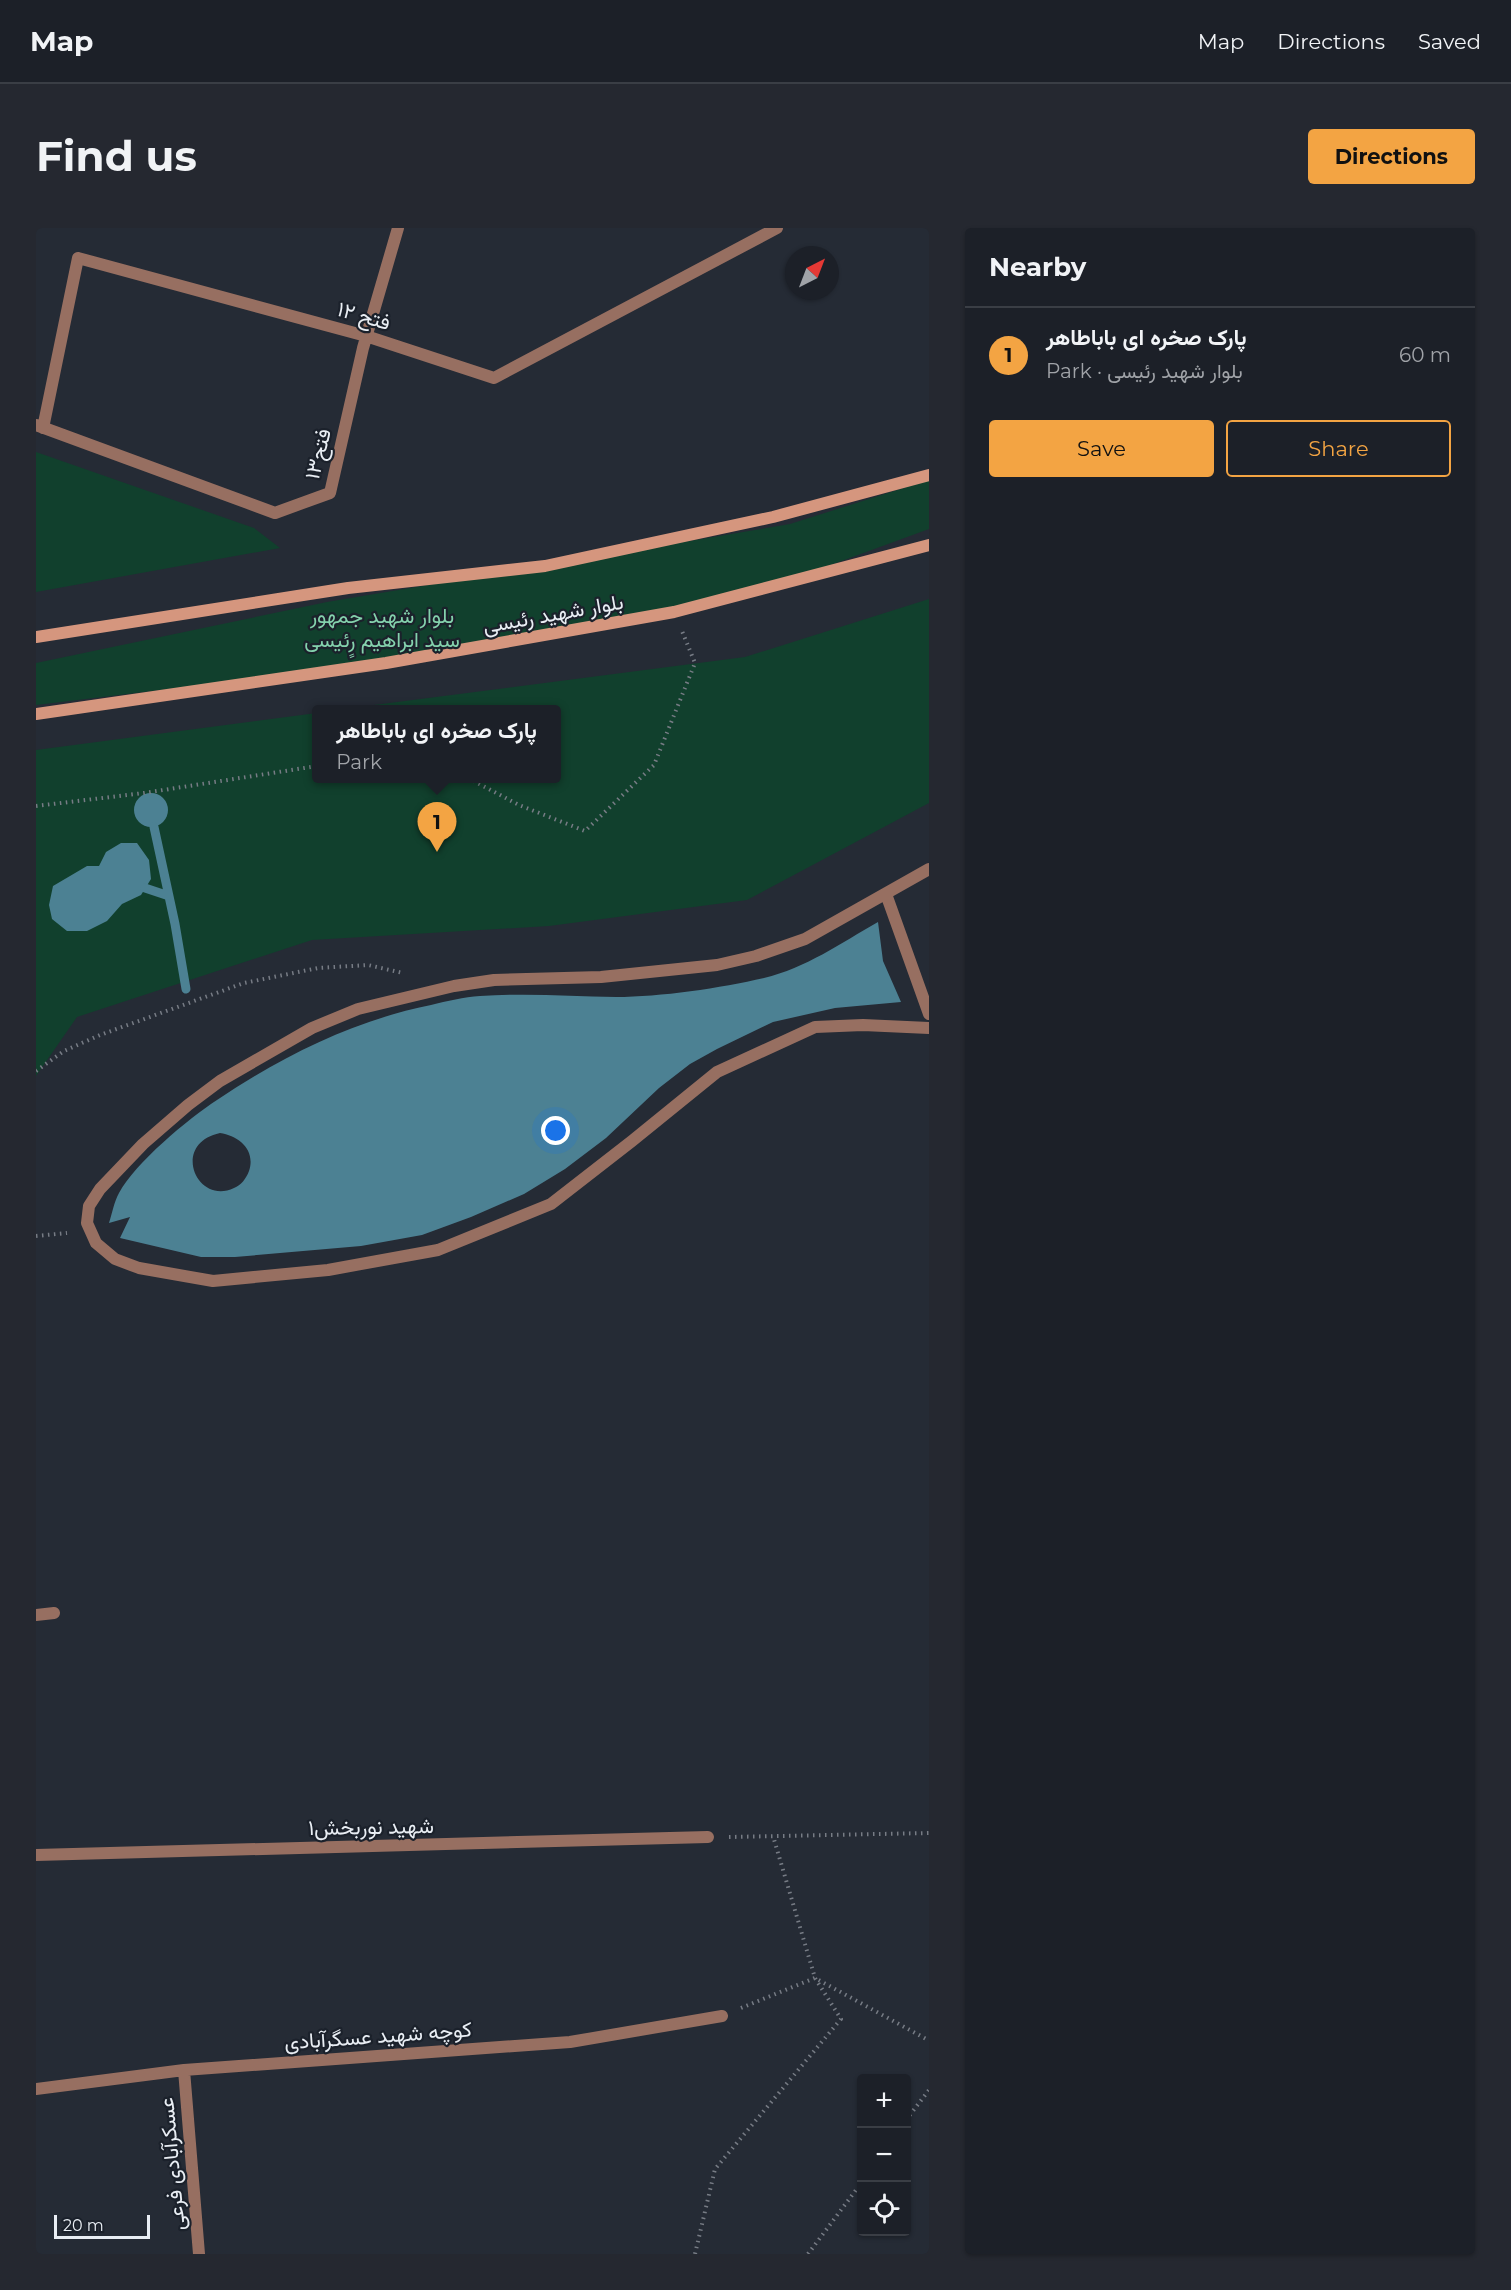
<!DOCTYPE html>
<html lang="en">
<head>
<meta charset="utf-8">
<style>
  body { margin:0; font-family:Montserrat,Vazirmatn,sans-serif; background:#252830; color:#f1f3f6 }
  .controls { position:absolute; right:18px; bottom:18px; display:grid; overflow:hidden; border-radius:6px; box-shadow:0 2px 4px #0004 }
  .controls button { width:54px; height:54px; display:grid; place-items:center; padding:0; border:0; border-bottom:2px solid #3a3e45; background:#1c2028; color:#f1f3f6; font:30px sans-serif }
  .compass { position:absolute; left:749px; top:18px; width:54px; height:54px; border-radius:50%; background:#1c2028; box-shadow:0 2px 4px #0004; rotate:42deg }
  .scale { position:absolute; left:18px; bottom:15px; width:96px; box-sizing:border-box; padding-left:6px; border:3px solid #e9eef4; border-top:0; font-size:16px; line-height:21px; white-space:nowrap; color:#e9eef4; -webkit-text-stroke:4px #1b212b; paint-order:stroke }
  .you { position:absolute; left:520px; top:903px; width:21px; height:21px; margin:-15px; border:4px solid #fff; border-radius:50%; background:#1a73e8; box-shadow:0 0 0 9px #1a73e833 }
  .badge { display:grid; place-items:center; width:39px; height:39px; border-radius:50%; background:#f3a443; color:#111; font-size:20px; font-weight:700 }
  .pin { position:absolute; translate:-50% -50px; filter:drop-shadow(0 2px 3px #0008) }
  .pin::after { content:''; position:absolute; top:32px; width:21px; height:18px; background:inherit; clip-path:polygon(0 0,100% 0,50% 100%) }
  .popup { position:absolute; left:276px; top:477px; width:249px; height:78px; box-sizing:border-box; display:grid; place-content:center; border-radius:6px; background:#1c2028; filter:drop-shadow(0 2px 4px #0005); font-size:20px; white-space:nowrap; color:#a0a3a8 }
  .popup b { font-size:22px; color:#f1f3f6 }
  .popup::after { content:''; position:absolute; left:50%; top:100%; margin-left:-12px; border:12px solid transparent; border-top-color:#1c2028 }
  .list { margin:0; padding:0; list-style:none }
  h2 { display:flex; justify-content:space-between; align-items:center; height:78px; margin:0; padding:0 24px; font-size:26px }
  h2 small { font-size:20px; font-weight:400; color:#a0a3a8 }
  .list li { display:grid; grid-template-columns:39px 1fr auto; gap:18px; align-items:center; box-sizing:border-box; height:96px; padding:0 24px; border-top:2px solid #3a3e45 }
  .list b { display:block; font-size:22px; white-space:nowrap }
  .list p { margin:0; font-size:20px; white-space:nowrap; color:#a0a3a8 }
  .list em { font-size:20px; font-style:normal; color:#a0a3a8 }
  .actions { display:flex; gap:12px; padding:18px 24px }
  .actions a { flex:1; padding:14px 0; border:2px solid #f3a443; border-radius:6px; text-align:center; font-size:21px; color:#f3a443 }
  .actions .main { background:#f3a443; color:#111 }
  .icon { flex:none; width:33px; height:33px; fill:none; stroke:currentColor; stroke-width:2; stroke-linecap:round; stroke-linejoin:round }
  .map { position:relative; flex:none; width:893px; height:2026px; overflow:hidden; border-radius:6px }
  header { display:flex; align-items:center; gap:36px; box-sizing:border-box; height:84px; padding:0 30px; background:#1c2028; border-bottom:2px solid #3a3e45 }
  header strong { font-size:28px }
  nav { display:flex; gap:33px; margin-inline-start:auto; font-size:21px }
  .intro { display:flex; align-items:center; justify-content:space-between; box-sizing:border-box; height:144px; padding:0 36px }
  h1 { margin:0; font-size:42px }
  .button { padding:15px 27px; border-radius:6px; background:#f3a443; color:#111; font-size:21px; font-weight:700 }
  main { display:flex; gap:36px; padding:0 36px }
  aside { flex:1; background:#1c2028; border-radius:6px; box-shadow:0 2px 4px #0004 }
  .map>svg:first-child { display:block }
  .green { fill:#11402d }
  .water { fill:#4c8193; fill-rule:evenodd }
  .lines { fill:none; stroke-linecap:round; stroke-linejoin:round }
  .stream { stroke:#4c8193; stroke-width:9 }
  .path { stroke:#777c85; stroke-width:4; stroke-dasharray:1.5 4.5; stroke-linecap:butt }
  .service { stroke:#976f61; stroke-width:12 }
  .minor { stroke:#976f61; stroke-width:12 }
  .secondary { stroke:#d5967e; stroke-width:12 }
  .labels { text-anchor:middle; stroke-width:4.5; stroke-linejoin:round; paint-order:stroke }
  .street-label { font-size:21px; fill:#e9eef4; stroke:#1b212b }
  .park-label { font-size:21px; fill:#84d2ad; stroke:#1b212b }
</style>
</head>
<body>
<header>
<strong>Map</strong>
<nav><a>Map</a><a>Directions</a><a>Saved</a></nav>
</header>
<div class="intro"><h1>Find us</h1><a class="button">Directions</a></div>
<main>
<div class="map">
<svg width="893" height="2026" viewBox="0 0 893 2026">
  <rect width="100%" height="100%" fill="#252b35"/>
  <!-- green -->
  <path class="green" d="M0 224 218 300 244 320 0 364Z
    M893 252V301L729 361 350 435 0 477V435L291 374 754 296Z
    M893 371V575L711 672 513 698 276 712 41 789 0 848V522L281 485V550H521V482L307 481 709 429Z"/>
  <!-- water -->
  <path class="water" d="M98 582a17 17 0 1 1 34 0a17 17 0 1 1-34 0Z
    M85 615H101L113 632 115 651 105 667 86 676 71 693 51 703H31L16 691 13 677 17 658 51 638H63L70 624Z
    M842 694 847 733 865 774 799 780 737 794 681 821 654 836 623 860 570 910 529 941 488 966 435 989 386 1007 325 1018 199 1029H165L84 1010 94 989 73 995C76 986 78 974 83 965 99 935 152 891 181 872 247 828 316 793 395 777 411 773 428 769 444 768 489 765 534 768 580 769 624 769 685 760 728 750 770 740 805 715 842 694ZM184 905C203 908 220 922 213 943 210 951 205 957 198 960 161 978 134 916 184 905Z"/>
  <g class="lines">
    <!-- stream -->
    <path class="stream" d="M118 599 139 696 150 761
      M109 660 133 668"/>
    <!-- path -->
    <path class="path" d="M432 550 483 577 549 603 618 537 659 435 646 403
      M0 578 108 565 281 538
      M0 843 28 823 64 807 208 755 282 740 332 737 367 745
      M0 1008 31 1005
      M693 1609 893 1605
      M705 1780 779 1750 737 1608
      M870 1892 893 1862
      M659 2026 679 1941 805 1791 779 1750 892 1812
      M772 2026 826 1954"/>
    <!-- service -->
    <path class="service" d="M893 641 769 711 720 728 681 737 565 749 458 752 418 758 322 781 276 800 184 853 152 877 107 916 64 961 53 978 51 995 60 1015 79 1031 103 1040 177 1053 292 1042 402 1022 515 976 596 913 681 844 779 799 827 797 893 800
      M850 666 893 786"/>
    <!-- minor -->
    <path class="minor" d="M0 197 239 285 294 265 327 120 362 0
      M7 200 42 30 330 108 458 150 741 0
      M0 1387 18 1385
      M0 1627 672 1609
      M148 1842 163 2026
      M0 1861 148 1842 534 1814 686 1788"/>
    <!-- secondary -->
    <path class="secondary" d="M0 409 312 360 509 338 737 289 893 247
      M0 486 350 435 638 384 893 317"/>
  </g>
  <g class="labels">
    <!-- street labels -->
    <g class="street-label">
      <text transform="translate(328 88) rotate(16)" y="7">فتح ۱۲</text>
      <text transform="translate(282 226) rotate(-76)" y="7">فتح۱۳</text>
      <text transform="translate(517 386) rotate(-10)" y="7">بلوار شهید رئیسی</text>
      <text transform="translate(335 1599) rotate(-1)" y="7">شهید نوربخش۱</text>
      <text transform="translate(342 1808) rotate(-4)" y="7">کوچه شهید عسگرآبادی</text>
      <text transform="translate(136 1936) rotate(-95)" y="7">عسکرآبادی فرعی</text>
    </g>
    <!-- park labels -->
    <g class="park-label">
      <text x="346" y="395">بلوار شهید جمهور<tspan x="346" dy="24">سید ابراهیم رِِئیسی</tspan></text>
    </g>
  </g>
</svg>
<div class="controls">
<button>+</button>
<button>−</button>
<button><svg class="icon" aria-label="locate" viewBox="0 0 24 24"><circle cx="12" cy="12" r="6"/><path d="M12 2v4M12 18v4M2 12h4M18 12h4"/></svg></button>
</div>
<svg class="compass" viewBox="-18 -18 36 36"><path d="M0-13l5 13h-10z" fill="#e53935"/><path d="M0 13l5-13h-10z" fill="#a0a3a8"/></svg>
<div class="scale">20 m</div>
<div class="you"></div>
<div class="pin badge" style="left:401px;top:624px">1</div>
<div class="popup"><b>پارک صخره ای باباطاهر</b>Park</div>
</div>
<aside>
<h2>Nearby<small></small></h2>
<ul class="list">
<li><span class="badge">1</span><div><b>پارک صخره ای باباطاهر</b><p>Park · بلوار شهید رئیسی</p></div><em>60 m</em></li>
</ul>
<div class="actions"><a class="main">Save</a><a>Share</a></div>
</aside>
</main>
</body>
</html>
